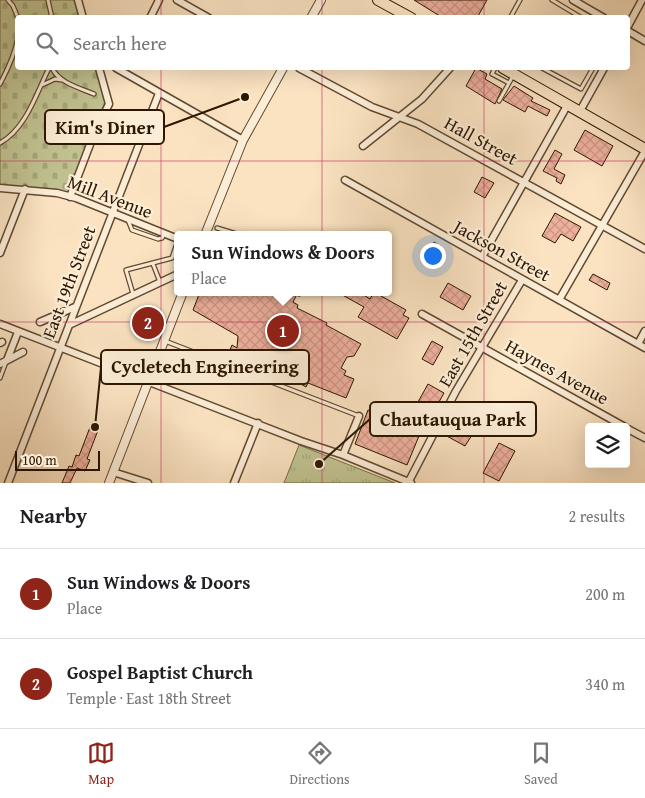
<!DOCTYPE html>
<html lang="en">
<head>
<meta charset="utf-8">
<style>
  body { margin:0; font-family:"Gentium Book Plus",serif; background:#f2f2f2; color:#202124 }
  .controls { position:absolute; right:15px; bottom:15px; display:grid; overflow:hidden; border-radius:5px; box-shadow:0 5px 20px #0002 }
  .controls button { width:45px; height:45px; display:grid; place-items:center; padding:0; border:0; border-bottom:1px solid #e0e0e0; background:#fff; color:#202124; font:25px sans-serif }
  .scale { position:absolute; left:15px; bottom:12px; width:85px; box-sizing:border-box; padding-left:5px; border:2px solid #2c1700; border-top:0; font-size:14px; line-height:18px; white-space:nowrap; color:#2c1700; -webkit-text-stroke:4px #fcedd7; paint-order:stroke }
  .you { position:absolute; left:432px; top:255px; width:18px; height:18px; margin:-12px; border:4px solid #fff; border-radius:50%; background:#1a73e8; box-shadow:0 0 0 8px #1a73e833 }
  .badge { display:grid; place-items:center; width:32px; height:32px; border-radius:50%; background:#8f2418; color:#fff; font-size:16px; font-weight:700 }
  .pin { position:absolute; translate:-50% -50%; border:2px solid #fff; box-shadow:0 1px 5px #0006 }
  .popup { position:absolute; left:174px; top:231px; width:218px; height:65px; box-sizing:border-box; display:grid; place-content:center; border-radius:5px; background:#fff; filter:drop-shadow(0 1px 4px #0005); font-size:16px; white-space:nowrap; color:#757577 }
  .popup b { font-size:19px; color:#202124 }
  .popup::after { content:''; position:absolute; left:50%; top:100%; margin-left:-10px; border:10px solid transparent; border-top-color:#fff }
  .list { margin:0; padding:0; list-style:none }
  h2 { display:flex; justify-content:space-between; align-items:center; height:65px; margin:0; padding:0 20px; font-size:21px }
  h2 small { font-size:16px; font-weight:400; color:#757577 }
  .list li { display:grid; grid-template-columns:32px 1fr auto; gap:15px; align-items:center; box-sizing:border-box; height:90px; padding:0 20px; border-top:1px solid #e0e0e0 }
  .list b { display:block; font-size:19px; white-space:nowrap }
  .list p { margin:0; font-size:16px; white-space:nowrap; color:#757577 }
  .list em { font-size:16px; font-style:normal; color:#757577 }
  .icon { flex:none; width:28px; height:28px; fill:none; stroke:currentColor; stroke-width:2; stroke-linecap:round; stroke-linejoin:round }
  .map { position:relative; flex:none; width:645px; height:483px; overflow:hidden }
  .search { position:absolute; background:#fff; box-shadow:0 5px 20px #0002; left:15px; right:15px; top:15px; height:55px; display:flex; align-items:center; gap:12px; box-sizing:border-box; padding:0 18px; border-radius:5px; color:#757577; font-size:19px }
  .sheet { height:245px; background:#fff }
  nav { display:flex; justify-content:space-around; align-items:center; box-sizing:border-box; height:70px; border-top:1px solid #e0e0e0; background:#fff; font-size:14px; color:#757577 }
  nav a { display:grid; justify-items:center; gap:2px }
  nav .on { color:#8f2418 }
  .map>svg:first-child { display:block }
  .grass { fill:url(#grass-tufts); stroke:#766d48 }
  .cemetery { fill:url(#cemetery-stones); stroke:#766d48 }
  .building { fill:url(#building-cross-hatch); stroke:#2c1700 }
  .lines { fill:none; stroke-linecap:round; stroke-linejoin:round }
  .service-casing { stroke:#604a30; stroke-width:5.5 }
  .minor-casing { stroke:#604a30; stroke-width:9 }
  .tertiary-casing { stroke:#604a30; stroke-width:10 }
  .primary-casing { stroke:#2c1700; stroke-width:12 }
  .service { stroke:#fcedd7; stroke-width:3 }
  .minor { stroke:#fcedd7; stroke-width:6 }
  .tertiary { stroke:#fcedd7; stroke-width:8 }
  .primary { stroke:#fbe3c2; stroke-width:10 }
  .grid { fill:none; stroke:#c2185b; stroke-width:1; stroke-opacity:0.55 }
  .labels { text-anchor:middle; stroke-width:4.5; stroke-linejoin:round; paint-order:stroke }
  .street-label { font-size:18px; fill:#2c1700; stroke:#fcedd7 }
  .leader { fill:none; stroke:#2c1700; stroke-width:2 }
  .callout-dot { fill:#2c1700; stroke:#fcedd7; stroke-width:2 }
  .callout { fill:#fcedd7; stroke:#2c1700; stroke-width:2 }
  .callout-label { font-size:19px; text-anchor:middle; font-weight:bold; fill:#2c1700 }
</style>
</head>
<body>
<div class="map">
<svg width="645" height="483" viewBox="0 0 645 483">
  <defs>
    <pattern id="grass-tufts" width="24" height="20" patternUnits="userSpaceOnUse" patternTransform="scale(1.25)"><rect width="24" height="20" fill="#c1c391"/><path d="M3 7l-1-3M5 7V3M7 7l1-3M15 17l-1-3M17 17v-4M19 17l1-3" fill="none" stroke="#a6a77b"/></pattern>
    <pattern id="cemetery-stones" width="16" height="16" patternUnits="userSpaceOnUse" patternTransform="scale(1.25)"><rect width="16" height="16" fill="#c1c391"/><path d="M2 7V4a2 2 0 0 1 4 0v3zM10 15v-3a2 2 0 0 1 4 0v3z" fill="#a6a77b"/></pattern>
    <pattern id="building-cross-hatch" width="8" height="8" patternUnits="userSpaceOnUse" patternTransform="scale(1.25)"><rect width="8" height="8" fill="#eeaf9d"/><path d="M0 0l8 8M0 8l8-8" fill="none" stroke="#cc9685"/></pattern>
  </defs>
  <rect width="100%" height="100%" fill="#fbe3c2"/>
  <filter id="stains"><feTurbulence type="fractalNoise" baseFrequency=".004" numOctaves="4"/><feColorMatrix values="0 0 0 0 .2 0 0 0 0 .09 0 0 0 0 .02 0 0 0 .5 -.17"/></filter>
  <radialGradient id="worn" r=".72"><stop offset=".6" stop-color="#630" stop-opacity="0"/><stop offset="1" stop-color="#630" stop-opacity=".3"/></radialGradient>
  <!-- grass -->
  <path class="grass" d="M299 445 395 483H284Z"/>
  <!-- cemetery -->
  <path class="cemetery" d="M0 0H78L83 17 18 18V68H99L109 104 70 197 0 188Z"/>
  <!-- building -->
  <path class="building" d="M414 0H487L477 18H443Z
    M476 68 487 74 485 79 502 89 495 104 466 86Z
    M514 86 533 98 531 101 550 110 547 116 528 106 525 112 503 100Z
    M585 130 613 146 602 166 574 150Z
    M555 150 562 154 554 169 565 175 561 184 556 181 557 178 543 171Z
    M482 177 494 183 485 198 474 192Z
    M555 213 581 227 573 241 561 234 555 243 542 236Z
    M434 242 442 247 432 265 423 260Z
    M593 274 610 283 607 290 589 280Z
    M448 283 471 296 463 310 440 297Z
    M200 292 208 294 209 292H296V296L293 302 298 305 297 308 327 323 326 325 361 344 354 356 347 357 341 368 346 371 344 375 354 379 346 398 308 383 306 387 270 367 267 372 230 350 232 345 237 348 238 336 193 310Z
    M337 292H359L370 299 374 292 406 310 403 315 409 318 397 339 358 317 364 307Z
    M139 315 142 316 143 315 156 320 158 322 155 328 154 327 153 329 139 324 140 321 137 320Z
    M432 341 443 347 433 365 422 359Z
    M428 384 444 393 424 429 408 420Z
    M368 410 401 422 399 428 419 436 407 465 355 444Z
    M92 422 100 425 87 459 90 460 85 471 77 468 70 483H62L69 466 72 467 76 455 79 456Z
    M450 422 472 435 465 446 443 434Z
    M499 443 515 451 499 481 483 473Z"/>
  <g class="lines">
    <defs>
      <path id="service" d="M8 0 13 6 18 18
        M48 0 52 18
        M552 0 582 18
        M510 18 520 0
        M52 68C59 83 80 88 94 94
        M495 68 492 74 509 83
        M542 68 581 89 593 68
        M0 84C8 69 15 54 18 37
        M42 85 55 79 62 80
        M499 101 513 76
        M0 143C26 129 37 92 49 68
        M128 220 132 230 158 239 162 238 164 234
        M217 228 240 235
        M153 264 160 282
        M133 294 126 270 172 258 178 240
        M299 294V292
        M165 341 359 416
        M0 378 6 362"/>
      <path id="minor" d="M78 0 83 18
        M177 0 209 18
        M573 0 604 18
        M150 18 159 0
        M628 26 642 0
        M628 31 645 41
        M116 68 243 140
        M299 68 372 107 418 124 645 249
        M580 111 604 68
        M363 146 422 99 450 68
        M345 180 645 348
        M0 188 57 193 76 198 178 239
        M70 197 94 134 109 104 99 68
        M0 253 25 189
        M482 257 568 104
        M559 300 645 151
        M422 314 625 427
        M40 322 75 307
        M0 324 301 441 343 455 411 483
        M69 325 178 274
        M0 343 2 342
        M638 344 645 331
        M7 360 18 332
        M0 364 23 352
        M626 428 645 438
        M343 455 359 416
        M113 472 148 483
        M8 483 159 93
        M234 483 258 423
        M408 483 456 391 522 280"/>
      <path id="tertiary" d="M311 18 321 0
        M205 235 243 140 283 68
        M109 483 183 292"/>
      <path id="primary" d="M378 0 411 18
        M503 68 645 149"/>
    </defs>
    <!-- service casing -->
    <use href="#service" class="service-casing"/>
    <!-- minor casing -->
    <use href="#minor" class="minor-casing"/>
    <!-- tertiary casing -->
    <use href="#tertiary" class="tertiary-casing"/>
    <!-- primary casing -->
    <use href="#primary" class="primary-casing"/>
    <!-- service -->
    <use href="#service" class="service"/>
    <!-- minor -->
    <use href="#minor" class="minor"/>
    <!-- tertiary -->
    <use href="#tertiary" class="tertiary"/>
    <!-- primary -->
    <use href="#primary" class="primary"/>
  </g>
  <!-- grid -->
  <path class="grid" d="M161 0V18M322 0V18M484 0V18M161 68V483M322 68V483M484 68V483M0 161H645M0 322H645"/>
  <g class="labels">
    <!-- street labels -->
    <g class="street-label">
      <text transform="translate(481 141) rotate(29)" y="6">Hall Street</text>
      <text transform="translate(110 197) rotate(21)" y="6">Mill Avenue</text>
      <text transform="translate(502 251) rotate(29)" y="6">Jackson Street</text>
      <text transform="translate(69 282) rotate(-69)" y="6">East 19th Street</text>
      <text transform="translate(473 334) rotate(-60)" y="6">East 15th Street</text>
      <text transform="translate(557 372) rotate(29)" y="6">Haynes Avenue</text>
    </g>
  </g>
  <!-- callouts -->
  <path class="leader" d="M245 97L164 127M95 427L101 367M319 464L370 419"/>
  <g class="callout-dot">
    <circle cx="245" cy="97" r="5"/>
    <circle cx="95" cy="427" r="5"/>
    <circle cx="319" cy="464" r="5"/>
  </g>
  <g class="callout">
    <rect x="45" y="110" width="119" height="34" rx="5"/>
    <rect x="101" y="350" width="208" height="34" rx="5"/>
    <rect x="370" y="402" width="166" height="34" rx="5"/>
  </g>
  <g class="callout-label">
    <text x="105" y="134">Kim's Diner</text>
    <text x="205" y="373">Cycletech Engineering</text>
    <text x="453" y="426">Chautauqua Park</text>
  </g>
  <rect width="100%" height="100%" filter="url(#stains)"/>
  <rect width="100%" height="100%" fill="url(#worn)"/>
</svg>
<div class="controls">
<button><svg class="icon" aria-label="layers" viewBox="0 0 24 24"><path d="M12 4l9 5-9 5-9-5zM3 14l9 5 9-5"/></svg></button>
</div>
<div class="scale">100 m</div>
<div class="you"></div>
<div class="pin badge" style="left:283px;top:331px">1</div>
<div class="popup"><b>Sun Windows &amp; Doors</b>Place</div>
<div class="pin badge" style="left:148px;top:323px">2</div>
<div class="search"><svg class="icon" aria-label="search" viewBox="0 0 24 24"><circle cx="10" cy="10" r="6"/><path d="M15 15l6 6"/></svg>Search here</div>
</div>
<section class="sheet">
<h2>Nearby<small>2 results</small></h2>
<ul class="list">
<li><span class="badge">1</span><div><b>Sun Windows &amp; Doors</b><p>Place</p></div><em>200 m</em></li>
<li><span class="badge">2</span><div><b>Gospel Baptist Church</b><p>Temple · East 18th Street</p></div><em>340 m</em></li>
</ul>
</section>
<nav>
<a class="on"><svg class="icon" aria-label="map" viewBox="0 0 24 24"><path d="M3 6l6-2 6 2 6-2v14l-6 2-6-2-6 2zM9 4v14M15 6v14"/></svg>Map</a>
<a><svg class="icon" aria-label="directions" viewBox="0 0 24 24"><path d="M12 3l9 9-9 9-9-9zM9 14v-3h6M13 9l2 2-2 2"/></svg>Directions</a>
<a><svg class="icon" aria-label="saved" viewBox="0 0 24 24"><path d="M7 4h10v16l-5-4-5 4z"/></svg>Saved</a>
</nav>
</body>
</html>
